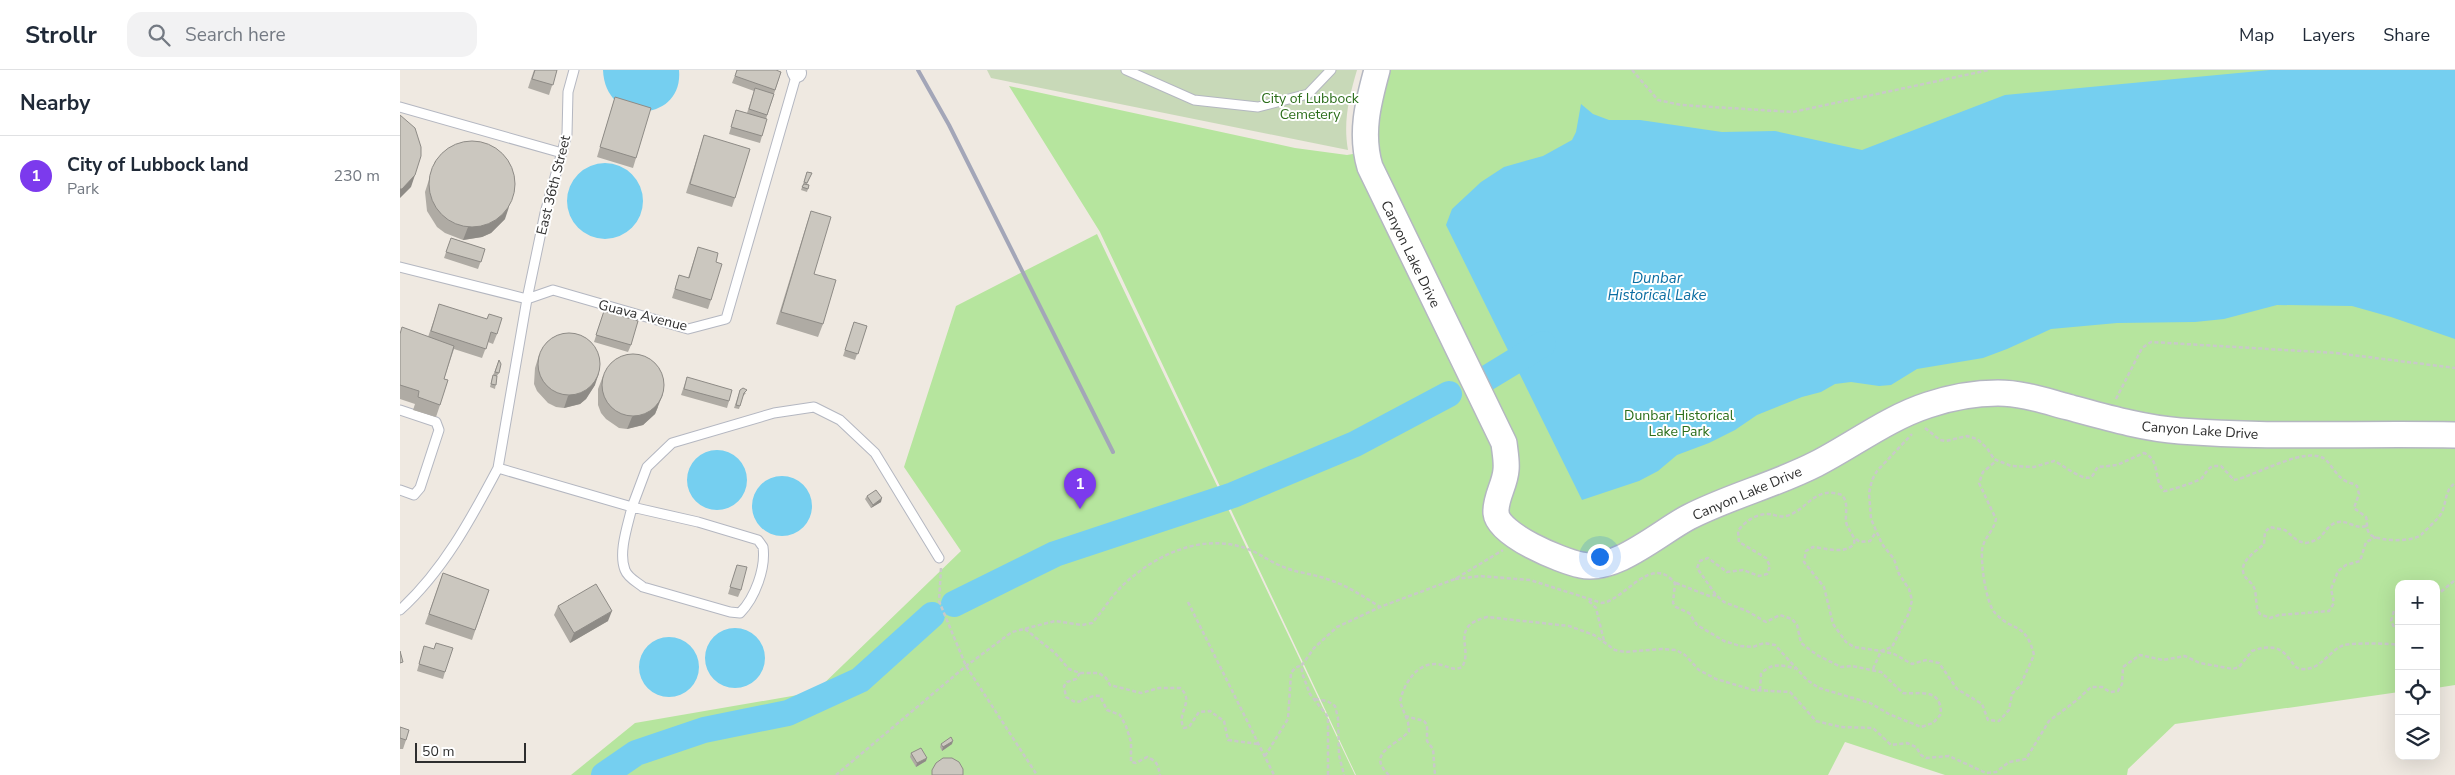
<!DOCTYPE html>
<html lang="en">
<head>
<meta charset="utf-8">
<style>
  body { margin:0; font-family:"Nunito Sans",sans-serif; background:#f2f2f3; color:#1f2937 }
  .controls { position:absolute; right:15px; bottom:15px; display:grid; overflow:hidden; border-radius:10px; box-shadow:0 5px 20px #0002 }
  .controls button { width:45px; height:45px; display:grid; place-items:center; padding:0; border:0; border-bottom:1px solid #e0e1e3; background:#fff; color:#1f2937; font:25px sans-serif }
  .scale { position:absolute; left:15px; bottom:12px; width:111px; box-sizing:border-box; padding-left:5px; border:2px solid #2e2e2e; border-top:0; font-size:14px; line-height:18px; white-space:nowrap; color:#2e2e2e; -webkit-text-stroke:4px #fff; paint-order:stroke }
  .you { position:absolute; left:1199px; top:486px; width:18px; height:18px; margin:-12px; border:4px solid #fff; border-radius:50%; background:#1a73e8; box-shadow:0 0 0 8px #1a73e833 }
  .badge { display:grid; place-items:center; width:32px; height:32px; border-radius:50%; background:#7c3aed; color:#fff; font-size:16px; font-weight:700 }
  .pin { position:absolute; translate:-50% -41px; filter:drop-shadow(0 1px 2px #0008) }
  .pin::after { content:''; position:absolute; top:26px; width:18px; height:15px; background:inherit; clip-path:polygon(0 0,100% 0,50% 100%) }
  .list { margin:0; padding:0; list-style:none }
  h2 { display:flex; justify-content:space-between; align-items:center; height:65px; margin:0; padding:0 20px; font-size:21px }
  h2 small { font-size:16px; font-weight:400; color:#747a83 }
  .list li { display:grid; grid-template-columns:32px 1fr auto; gap:15px; align-items:center; box-sizing:border-box; height:80px; padding:0 20px; border-top:1px solid #e0e1e3 }
  .list b { display:block; font-size:19px; white-space:nowrap }
  .list p { margin:0; font-size:16px; white-space:nowrap; color:#747a83 }
  .list em { font-size:16px; font-style:normal; color:#747a83 }
  .icon { flex:none; width:28px; height:28px; fill:none; stroke:currentColor; stroke-width:2; stroke-linecap:round; stroke-linejoin:round }
  .map { position:relative; flex:none; width:2055px; height:705px; overflow:hidden }
  header { display:flex; align-items:center; gap:30px; box-sizing:border-box; height:70px; padding:0 25px; background:#fff; border-bottom:1px solid #e0e1e3 }
  header strong { font-size:24px }
  nav { display:flex; gap:28px; margin-inline-start:auto; font-size:18px }
  .search { width:350px; height:45px; background:#f2f2f3; display:flex; align-items:center; gap:12px; box-sizing:border-box; padding:0 18px; border-radius:15px; color:#747a83; font-size:19px }
  main { display:flex }
  aside { flex:1; background:#fff }
  .map>svg:first-child { display:block }
  .green { fill:#b6e59e }
  .cemetery { fill:#c8d9b8 }
  .water { fill:#75cff0 }
  .lines { fill:none; stroke-linecap:round; stroke-linejoin:round }
  .river { stroke:#75cff0; stroke-width:26 }
  .lane-casing { stroke:#b4b7c1; stroke-width:11 }
  .street-casing { stroke:#b4b7c1; stroke-width:20 }
  .secondary-casing { stroke:#b4b7c1; stroke-width:28 }
  .path { stroke:#c9c9c9; stroke-width:2.5; stroke-dasharray:4 2.5; stroke-linecap:butt }
  .lane { stroke:#fff; stroke-width:9 }
  .street { stroke:#fff; stroke-width:18 }
  .secondary { stroke:#fff; stroke-width:25 }
  .rail { stroke:#a3a6b8; stroke-width:4 }
  .wall { fill:#afaba4 }
  .shaded-wall { fill:#8e8b86 }
  .building { fill:#cbc7bf; stroke:#8e8b86 }
  .labels { text-anchor:middle; stroke-width:4; stroke-linejoin:round; paint-order:stroke }
  .park-label { font-size:14px; fill:#2c6e1b; stroke:#fff }
  .street-label { font-size:14px; fill:#2e2e2e; stroke:#fff }
  .water-label { font-size:15px; font-style:italic; fill:#0d6fa3; stroke:#fff }
</style>
</head>
<body>
<header>
<strong>Strollr</strong>
<div class="search"><svg class="icon" aria-label="search" viewBox="0 0 24 24"><circle cx="10" cy="10" r="6"/><path d="M15 15l6 6"/></svg>Search here</div>
<nav><a>Map</a><a>Layers</a><a>Share</a></nav>
</header>
<main>
<aside>
<h2>Nearby<small></small></h2>
<ul class="list">
<li><span class="badge">1</span><div><b>City of Lubbock land</b><p>Park</p></div><em>230 m</em></li>
</ul>
</aside>
<div class="map">
<svg width="2055" height="705" viewBox="0 0 2055 705">
  <rect width="100%" height="100%" fill="#efe9e1"/>
  <!-- green -->
  <path class="green" d="M988 0H2055V615L2036 618V514H1999V622L1775 654 1728 699 1727 705H1545L1445 672 1428 705H956L700 162 609 16 895 78 947 85 976 80 974 68Z
    M697 164 955 705H171L235 653 415 622 561 481 504 397 556 236Z"/>
  <!-- cemetery -->
  <path class="cemetery" d="M587 0H957C949 27 943 52 948 80L591 8Z"/>
  <!-- water -->
  <path class="water" d="M203 0H279C284 53 205 57 203 0Z
    M1870 0H2055V269L1991 247 1952 236 1877 235 1824 249 1795 252 1717 253 1651 259 1607 279 1583 288 1517 299 1491 315 1479 316 1451 312 1435 314 1421 322 1402 327 1357 345 1335 360 1309 373 1277 385 1258 401 1239 411 1182 430 1046 155 1052 139 1081 112 1104 97 1143 86 1172 70 1176 62 1181 34 1193 44 1209 50H1240L1322 62 1375 61 1462 80 1605 25Z
    M167 131a38 38 0 1 1 76 0a38 38 0 1 1-76 0Z
    M287 410a30 30 0 1 1 60 0a30 30 0 1 1-60 0Z
    M352 436a30 30 0 1 1 60 0a30 30 0 1 1-60 0Z
    M305 588a30 30 0 1 1 60 0a30 30 0 1 1-60 0Z
    M239 597a30 30 0 1 1 60 0a30 30 0 1 1-60 0Z"/>
  <g class="lines">
    <!-- river -->
    <path class="river" d="M1087 308 1143 274
      M554 534 655 484 833 425 955 374 1049 324
      M204 705 236 683 304 660 388 643 460 610 532 545"/>
    <defs>
      <path id="lane" d="M174 0 168 22 167 64 145 143 127 229 98 398 232 437 247 397 272 373 374 343 414 337 440 350 475 383 539 488
        M726 0 794 30 858 37 908 24 931 0
        M0 37 162 83
        M0 197 127 229 153 220 288 259 326 249 397 3
        M0 340 36 352 39 360 20 418 14 425 0 420
        M232 437 298 452 358 470 363 477C366 498 355 528 340 543L330 542 243 517C237 512 228 508 225 500 218 482 228 455 232 437Z
        M0 540C43 501 71 449 98 398"/>
      <path id="street" d="M396 0 397 3"/>
      <path id="secondary" d="M977 0C968 33 960 64 970 97L1104 373C1105 382 1107 392 1106 400 1105 415 1095 428 1096 443 1098 465 1161 491 1181 495 1215 503 1260 462 1289 447 1330 426 1375 415 1416 394 1453 375 1488 348 1528 335 1549 328 1575 323 1598 323 1622 323 1645 331 1668 337 1705 347 1742 358 1780 361 1872 368 1963 363 2055 365"/>
    </defs>
    <!-- lane casing -->
    <use href="#lane" class="lane-casing"/>
    <!-- street casing -->
    <use href="#street" class="street-casing"/>
    <!-- secondary casing -->
    <use href="#secondary" class="secondary-casing"/>
    <!-- path -->
    <path class="path" d="M1232 0 1258 30 1281 35 1393 42 1589 0
      M1716 329 1742 278 1751 272 1936 283 2055 298
      M1525 358 1540 370 1546 371 1567 366 1577 369 1587 378 1594 389 1611 396 1634 397 1654 391C1662 394 1683 412 1691 407 1694 405 1695 400 1698 397L1717 395 1744 383C1761 390 1753 410 1764 421 1769 421 1799 411 1802 408 1806 403 1807 399 1813 396H1821L1834 410C1856 406 1907 374 1926 390 1932 396 1936 405 1944 410 1948 413 1953 413 1957 416L1959 424 1954 438 1966 447C1968 453 1965 460 1971 465 1980 472 2015 472 2022 464 2028 458 2036 451 2041 444 2047 433 2044 421 2055 413
      M1966 456C1955 460 1946 448 1935 453 1923 458 1925 470 1906 473L1898 471 1885 460 1870 457 1865 462 1864 474C1857 481 1838 491 1844 505 1847 511 1854 513 1855 521 1857 529 1855 537 1860 544L1870 548 1879 545 1929 541 1934 533 1931 519 1938 501 1946 495 1960 491 1966 472 1976 467
      M1456 469 1460 472 1470 471 1476 462
      M541 498 539 531 566 596 637 705
      M1055 509 1080 506 1130 510 1202 533C1225 530 1251 483 1275 513L1273 533 1276 537 1289 543 1297 555 1324 571 1340 576 1353 577 1364 573 1375 575 1407 610 1419 618 1470 633 1489 644 1521 657 1533 653 1541 644C1541 616 1518 625 1503 623L1481 602 1452 596 1441 597 1417 585 1401 573 1397 555 1392 549 1380 545 1366 552 1347 541 1324 532 1316 525 1297 498 1300 491 1308 488 1327 502 1343 500 1359 506 1367 504 1370 496 1366 488 1339 472 1338 461C1344 452 1356 444 1367 444 1374 444 1380 448 1386 446 1407 441 1414 415 1442 425 1449 433 1445 443 1446 452 1448 461 1456 466 1454 474 1444 485 1425 478 1413 477L1406 481 1404 492 1424 517 1433 554 1446 572 1454 577 1481 581 1492 577 1509 543 1512 530 1509 519 1499 504 1494 489 1482 474 1471 449 1469 423 1472 410 1477 401 1512 364
      M1276 513 1309 526 1316 525
      M2036 526 2055 510
      M1189 531 1196 538 1204 571
      M788 532 874 705
      M1999 537 1994 541 1991 551 1994 557 1999 559
      M625 559 655 583 669 599 680 603H699L706 608 710 615 741 623 759 618H780C796 631 775 644 784 658L789 657 799 642 810 641 824 651 828 670 858 674
      M1473 599 1481 581 1494 584 1512 594 1526 590 1539 593 1557 619 1582 634 1588 650 1599 651 1609 640 1612 624 1620 616 1634 585C1626 552 1613 562 1596 544 1586 535 1581 495 1582 481 1583 468 1594 461 1596 449L1579 413 1583 402 1596 391
      M680 603 676 609 667 612 664 616 666 627 675 632C684 632 691 624 700 626L707 640 720 645 726 656 731 672V692L736 693 747 687C757 691 758 695 760 705
      M1360 620 1361 604C1370 593 1383 594 1395 599
      M915 629 927 631 935 636 938 648 939 685 944 705
      M1005 646 1024 651 1027 655V671L1033 679 1035 705
      M865 686 888 649 891 603 895 598 902 595
      M436 705 566 596 612 562 655 551 682 555 692 553C702 542 710 528 721 517 751 488 795 465 838 476 856 480 869 492 886 498 899 503 913 504 927 509 946 515 963 526 980 537
      M928 705V647L910 624 902 603V595L914 578 937 557 980 537 1055 509 1103 480
      M989 705C964 682 1000 674 1009 661L1008 652 1000 632C1003 616 1015 594 1035 594 1045 594 1052 602 1062 597 1074 578 1048 557 1087 547L1169 556 1194 565 1215 580 1225 582 1261 579 1276 580 1285 585 1299 600 1316 609 1353 620 1390 622 1416 651 1441 657 1473 658 1491 675 1507 673 1516 677 1521 685 1526 688 1549 686 1586 703 1596 702 1609 692 1626 689 1649 651 1677 630 1691 617H1702L1710 622 1718 621 1722 614 1723 597 1740 585 1763 590 1785 586 1800 593 1833 599 1839 597 1852 581C1889 567 1888 598 1901 599 1921 601 1929 580 1944 575 1952 573 1990 573 1999 575"/>
    <!-- lane -->
    <use href="#lane" class="lane"/>
    <!-- street -->
    <use href="#street" class="street"/>
    <!-- secondary -->
    <use href="#secondary" class="secondary"/>
    <!-- rail -->
    <path class="rail" d="M518 0 549 55 713 382"/>
  </g>
  <!-- wall -->
  <path class="wall" d="M134 0H157L149 25 128 18Z
    M337 0 381 2 366 49 362 66 360 73 329 64 336 40 347 43 354 21 332 13Z
    M215 27 236 88 233 98 197 87Z
    M304 65 335 128 332 137 286 123Z
    M35 91 105 149 91 163 82 167 63 170 45 163 37 157 27 141 25 122Z
    M407 102 412 103 407 114 409 115 407 122 401 120Z
    M411 141 414 204 423 254 418 267 376 254 407 153Z
    M51 168 85 179 78 199 44 188Z
    M298 177 316 192 311 230 308 239 272 228 279 205 288 208Z
    M204 241 231 275 228 282 194 272Z
    M36 244 97 264 93 274 88 272 82 288 54 279 44 309 40 335 36 347 13 340 15 334 0 329V264L28 267Z
    M454 252 467 256 455 290 443 286Z
    M139 285 195 315 186 329 180 334 164 338 156 337 148 333 137 321 134 314 135 298Z
    M99 290V303L97 306 95 319 90 317 92 308Z
    M203 306 258 337 255 344 243 355 227 359 219 358 206 349 201 343 198 335V319Z
    M287 307 329 331 327 338 281 325Z
    M340 320 346 323 343 326 339 339 334 338Z
    M467 426 481 432 471 438 465 429Z
    M337 495 341 520 338 527 328 524Z
    M43 503 89 520 72 570 25 554Z
    M158 536 208 551 170 573 154 545Z
    M24 576 45 602 43 609 17 601Z
    M0 657 6 670 3 679H0Z
    M541 674H552L542 681 540 677Z
    M511 683 526 691 516 697 510 687Z"/>
  <!-- shaded-wall -->
  <path class="shaded-wall" d="M15 105 11 117 0 128V119Z
    M109 137 105 149 91 163 82 167 63 170 68 157Z
    M199 303 195 315 186 329 180 334 164 338 168 326Z
    M263 324 255 344 243 355 227 359 232 347Z
    M482 428 481 432 471 438 473 435Z
    M212 541 208 551 170 573 174 563Z
    M553 671 552 674 542 681 543 677Z
    M527 688 526 691 516 697 517 693Z"/>
  <!-- building -->
  <path class="building" d="M135 0H157L153 15 132 9Z
    M337 0H376L381 2 375 20 335 6Z
    M355 18 374 24 367 45 349 39Z
    M215 27 251 38 236 88 200 77Z
    M336 40 367 49 362 66 331 57Z
    M0 45 15 58 21 77V86L15 105 2 119H0Z
    M304 65 350 79 335 128 290 114Z
    M29 114a43 43 0 1 1 86 0a43 43 0 1 1-86 0Z
    M407 102 412 103 407 113 404 112Z
    M404 114 409 115 408 119 402 117Z
    M411 141 431 147 414 204 436 210 423 254 381 242Z
    M51 168 85 179 81 192 46 182Z
    M298 177 318 183 316 192 322 194 311 230 275 219 279 205 289 208Z
    M39 234 87 249 89 244 102 248 97 264 91 262 86 279 31 261Z
    M204 241 238 251 231 275 196 265Z
    M454 252 467 256 458 284 445 280Z
    M2 257 54 276 44 309 48 310 40 335 18 327 19 321 0 315V264Z
    M138 294a31 31 0 1 1 62 0a31 31 0 1 1-62 0Z
    M202 315a31 31 0 1 1 62 0a31 31 0 1 1-62 0Z
    M99 290 101 294 99 303 95 302Z
    M93 305 97 306 96 315 91 314Z
    M287 307 332 320 329 331 284 319Z
    M343 318 347 320 344 323 340 336 336 335 340 320Z
    M476 420 482 428 473 435 467 426Z
    M337 495 347 497 341 520 330 517Z
    M43 503 89 520 75 560 29 544Z
    M196 514 212 541 174 563 158 536Z
    M36 573 53 578 45 602 19 594 24 576 34 579Z
    M0 581 3 592 0 593Z
    M0 657 9 660 6 670 0 668Z
    M551 667 553 671 543 677 541 674Z
    M521 678 527 688 517 693 511 683Z
    M543 688H552L559 692 563 699V705H532V700L536 693Z"/>
  <g class="labels">
    <!-- park labels -->
    <g class="park-label">
      <text x="910" y="33">City of Lubbock<tspan x="910" dy="16">Cemetery</tspan></text>
      <text x="1279" y="350">Dunbar Historical<tspan x="1279" dy="16">Lake Park</tspan></text>
    </g>
    <!-- street labels -->
    <g class="street-label">
      <text transform="translate(153 115) rotate(-76)" y="5">East 36th Street</text>
      <text transform="translate(1011 184) rotate(64)" y="5">Canyon Lake Drive</text>
      <text transform="translate(243 245) rotate(14)" y="5">Guava Avenue</text>
      <text transform="translate(1800 360) rotate(4)" y="5">Canyon Lake Drive</text>
      <text transform="translate(1347 423) rotate(-23)" y="5">Canyon Lake Drive</text>
    </g>
    <!-- water labels -->
    <g class="water-label">
      <text x="1257" y="213">Dunbar<tspan x="1257" dy="17">Historical Lake</tspan></text>
    </g>
  </g>
</svg>
<div class="controls">
<button>+</button>
<button>−</button>
<button><svg class="icon" aria-label="locate" viewBox="0 0 24 24"><circle cx="12" cy="12" r="6"/><path d="M12 2v4M12 18v4M2 12h4M18 12h4"/></svg></button>
<button><svg class="icon" aria-label="layers" viewBox="0 0 24 24"><path d="M12 4l9 5-9 5-9-5zM3 14l9 5 9-5"/></svg></button>
</div>
<div class="scale">50 m</div>
<div class="you"></div>
<div class="pin badge" style="left:680px;top:439px">1</div>
</div>
</main>
</body>
</html>
